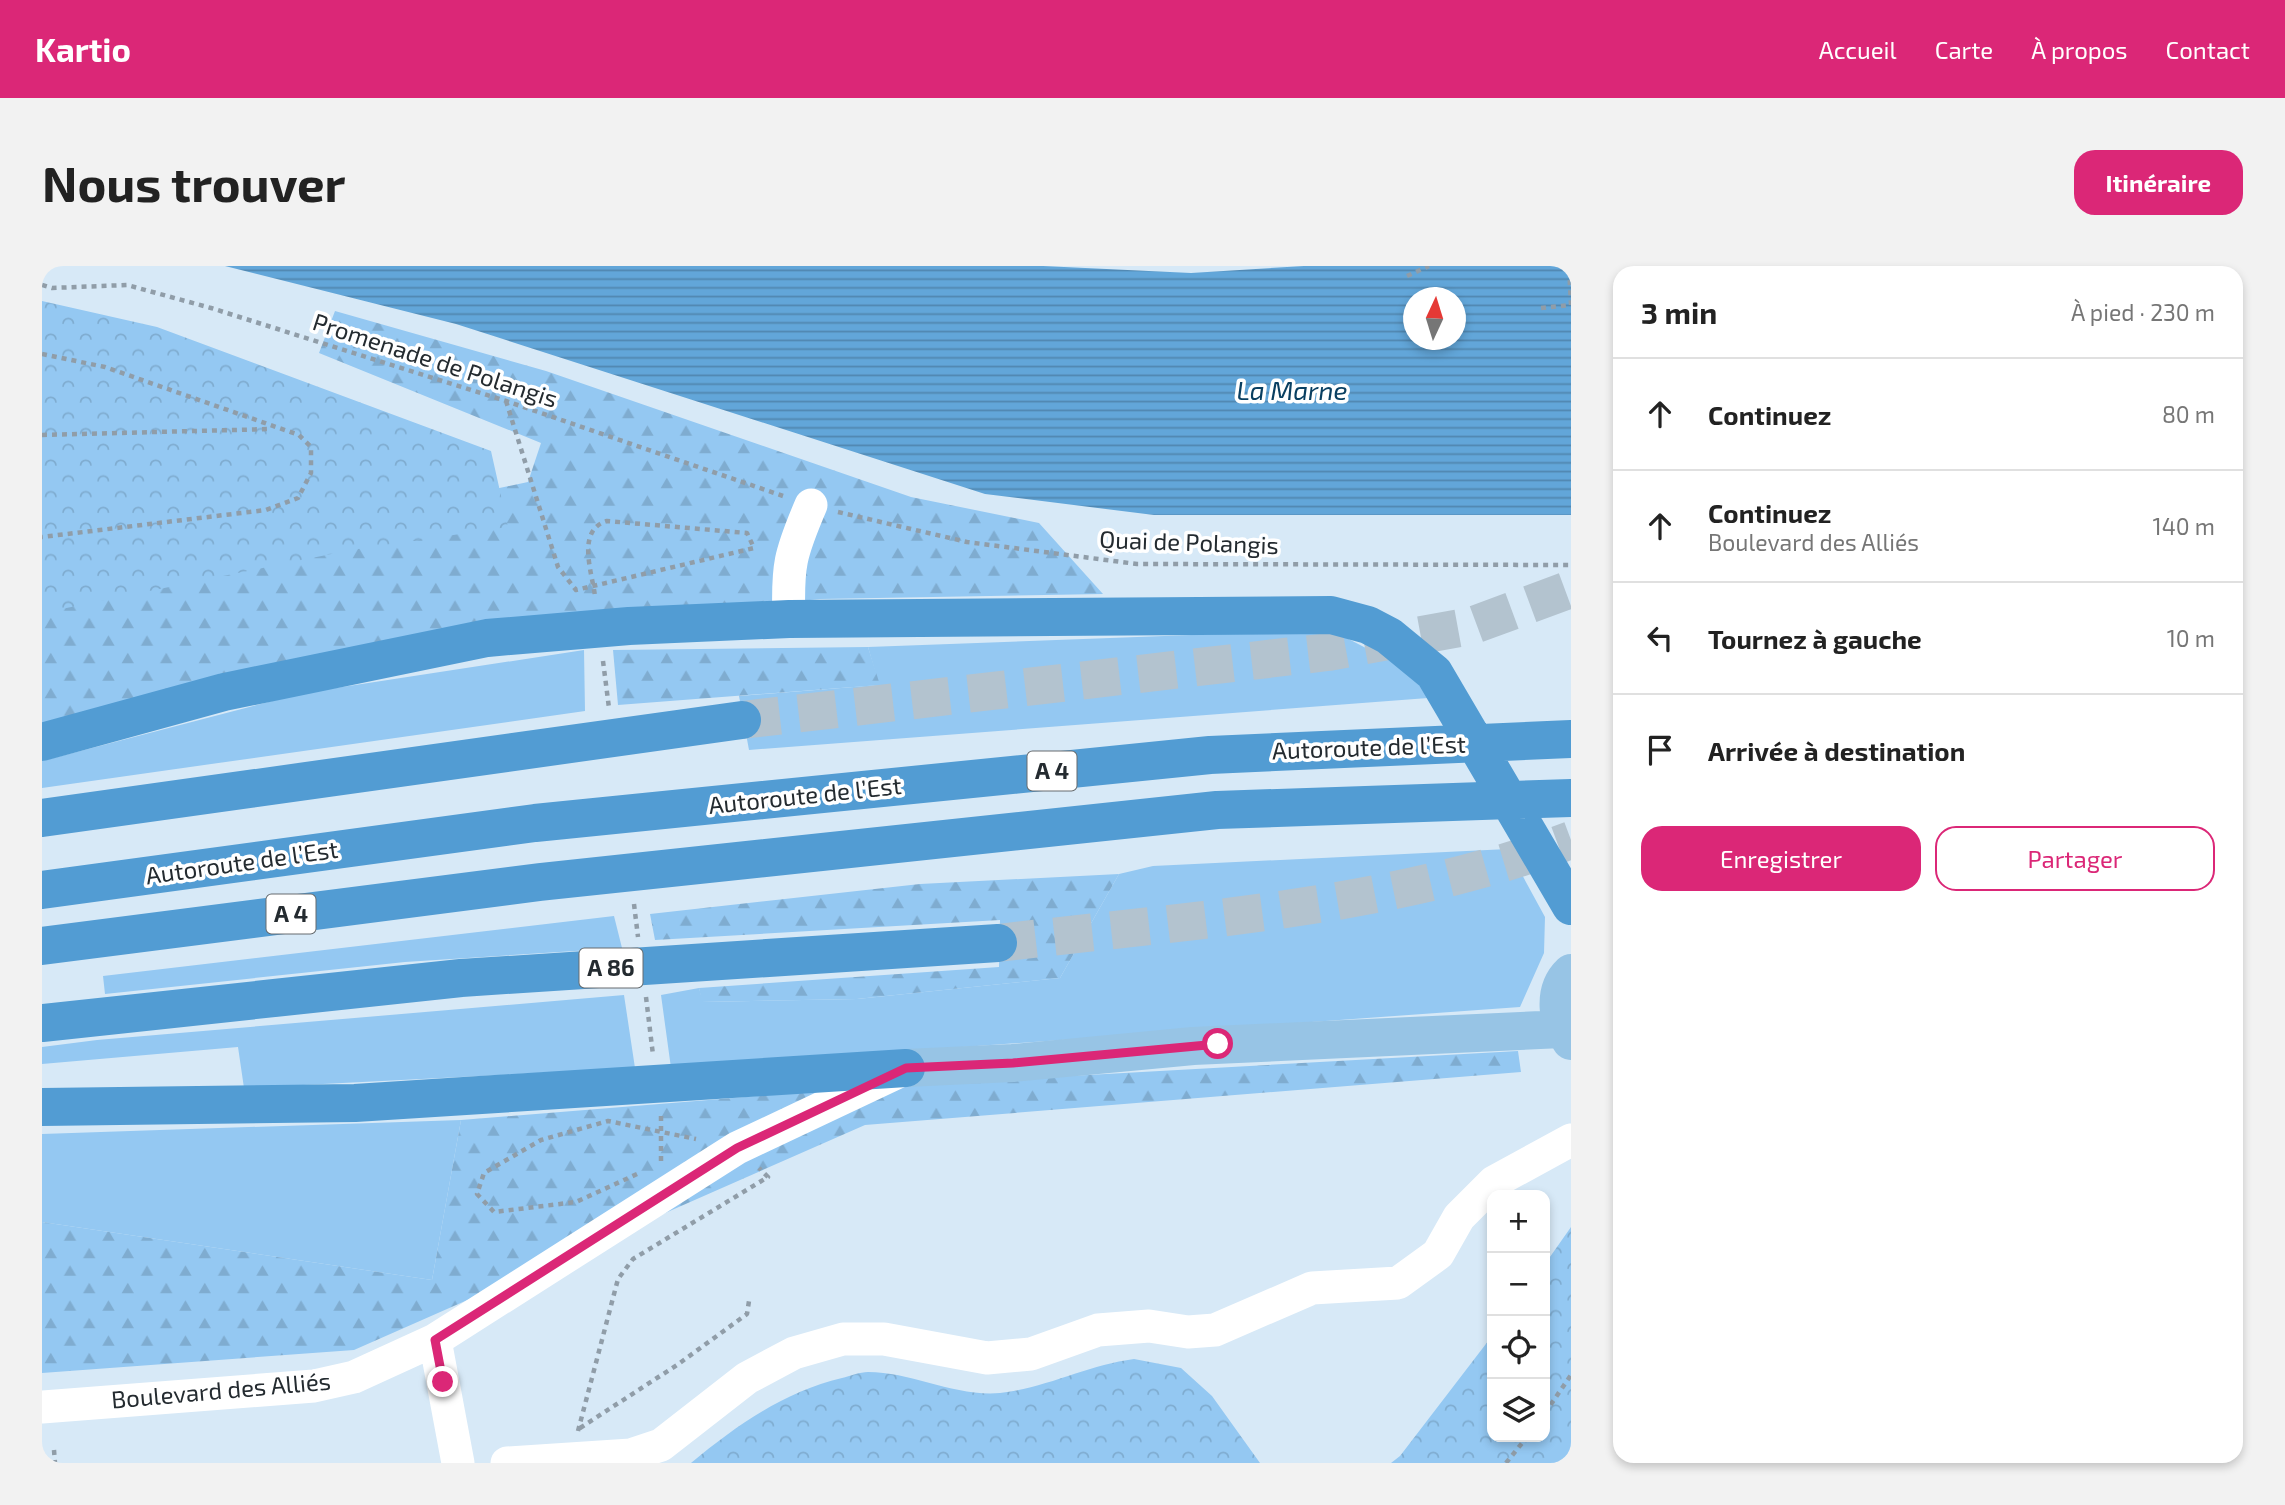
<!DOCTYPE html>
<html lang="fr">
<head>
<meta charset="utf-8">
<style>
  body { margin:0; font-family:"Exo 2",sans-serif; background:#f2f2f2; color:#222 }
  .controls { position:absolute; right:21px; bottom:21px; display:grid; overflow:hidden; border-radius:14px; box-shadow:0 4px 10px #0003 }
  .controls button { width:63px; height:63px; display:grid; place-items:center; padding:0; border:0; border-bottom:2px solid #e0e0e0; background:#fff; color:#222; font:35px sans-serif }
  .compass { position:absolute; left:1361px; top:21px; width:63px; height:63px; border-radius:50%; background:#fff; box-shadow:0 4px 10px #0003; rotate:4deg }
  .stop { position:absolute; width:21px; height:21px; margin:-16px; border:5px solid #db2777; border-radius:50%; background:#fff }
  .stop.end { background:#db2777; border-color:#fff; box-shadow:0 2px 7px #0008 }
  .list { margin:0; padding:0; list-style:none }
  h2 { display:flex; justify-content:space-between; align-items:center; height:91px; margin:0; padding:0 28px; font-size:30px }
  h2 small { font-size:23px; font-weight:400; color:#767676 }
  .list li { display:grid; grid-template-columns:46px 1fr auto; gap:21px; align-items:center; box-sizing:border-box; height:112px; padding:0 28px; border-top:2px solid #e0e0e0 }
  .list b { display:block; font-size:26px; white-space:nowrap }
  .list p { margin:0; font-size:23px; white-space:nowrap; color:#767676 }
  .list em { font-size:23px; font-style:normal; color:#767676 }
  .actions { display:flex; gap:14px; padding:21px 28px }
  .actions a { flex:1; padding:16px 0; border:2px solid #db2777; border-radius:21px; text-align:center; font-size:24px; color:#db2777 }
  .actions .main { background:#db2777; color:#fff }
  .icon { flex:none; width:38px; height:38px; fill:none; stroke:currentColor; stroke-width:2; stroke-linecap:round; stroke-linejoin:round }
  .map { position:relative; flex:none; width:1529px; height:1197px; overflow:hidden; border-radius:21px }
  header { display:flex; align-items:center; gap:42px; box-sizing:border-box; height:98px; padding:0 35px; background:#db2777; color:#fff }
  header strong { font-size:33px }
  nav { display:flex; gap:38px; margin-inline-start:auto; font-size:24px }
  .intro { display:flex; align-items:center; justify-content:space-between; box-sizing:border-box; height:168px; padding:0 42px }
  h1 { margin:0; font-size:49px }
  .button { padding:18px 32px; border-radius:21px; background:#db2777; color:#fff; font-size:24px; font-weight:700 }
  main { display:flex; gap:42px; padding:0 42px }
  aside { flex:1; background:#fff; border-radius:21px; box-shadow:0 4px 10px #0003 }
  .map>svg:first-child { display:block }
  .grass { fill:#94c8f2 }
  .forest { fill:url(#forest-firs) }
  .park { fill:url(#park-crowns) }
  .water { fill:url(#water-rules); fill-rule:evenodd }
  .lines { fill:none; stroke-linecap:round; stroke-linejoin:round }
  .highway-tunnel { stroke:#b3c3cf; stroke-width:38; stroke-dasharray:38 19; stroke-linecap:butt }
  .path { stroke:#909da8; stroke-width:4.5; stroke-dasharray:5 5; stroke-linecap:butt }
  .minor { stroke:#fff; stroke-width:33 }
  .major { stroke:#97c4e5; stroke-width:38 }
  .highway { stroke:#529cd3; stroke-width:38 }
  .route { stroke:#db2777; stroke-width:9 }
  .labels { text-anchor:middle; stroke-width:7; stroke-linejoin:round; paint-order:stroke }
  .shield { fill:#fff; stroke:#666b6e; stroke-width:2 }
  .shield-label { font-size:23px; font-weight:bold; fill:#242b30 }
  .street-label { font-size:24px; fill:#242b30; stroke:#fff }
  .water-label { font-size:26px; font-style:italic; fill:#093f61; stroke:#fff }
</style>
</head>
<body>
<header>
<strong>Kartio</strong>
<nav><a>Accueil</a><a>Carte</a><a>À propos</a><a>Contact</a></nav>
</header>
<div class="intro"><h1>Nous trouver</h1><a class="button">Itinéraire</a></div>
<main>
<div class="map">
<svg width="1529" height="1197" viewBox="0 0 1529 1197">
  <defs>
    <pattern id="forest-firs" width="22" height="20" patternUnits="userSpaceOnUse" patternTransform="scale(1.75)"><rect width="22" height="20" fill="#94c8f2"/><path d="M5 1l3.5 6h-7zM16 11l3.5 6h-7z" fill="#7facd0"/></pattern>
    <pattern id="park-crowns" width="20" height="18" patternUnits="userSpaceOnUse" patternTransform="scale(1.75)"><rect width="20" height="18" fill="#94c8f2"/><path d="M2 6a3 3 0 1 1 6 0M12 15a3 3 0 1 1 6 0" fill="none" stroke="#7facd0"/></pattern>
    <pattern id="water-rules" width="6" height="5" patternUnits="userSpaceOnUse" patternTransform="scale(1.75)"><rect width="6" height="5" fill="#62a6d9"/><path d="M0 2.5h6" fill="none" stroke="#5187b0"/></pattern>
  </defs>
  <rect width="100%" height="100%" fill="#d7e9f7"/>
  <!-- grass -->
  <path class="grass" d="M1258 365 1297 368 1368 405 1386 432 707 484 697 430 837 419 826 381Z
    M542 384 543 445 0 522V495L261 427Z
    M1466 583 1503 651 1502 687 1478 741 629 802 619 729 657 722 661 736 815 733 1018 712 1077 608 1111 600Z
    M572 650 580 682 363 696 63 728 61 710Z
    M582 729 593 802 202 822 196 781 0 798V781L55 774Z
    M419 854 390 1014 0 956V868Z"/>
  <!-- forest -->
  <path class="forest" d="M293 45 504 105 869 231 997 257 1061 328 778 333 448 366 0 459V319L486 216 499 177 277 87Z
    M826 381 838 419 576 439 571 384Z
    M1077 608 1018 712 815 733 660 736 657 722 957 701 958 654 613 674 608 648 878 618Z
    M1476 785 1479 806 823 859 312 1084 0 1107V956L390 1014 419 854 829 821Z"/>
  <!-- park -->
  <path class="park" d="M0 35 115 61 449 185 466 261 309 284 0 347Z
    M1529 961V1197H1349L1358 1190 1450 1070V1171H1503V998Z
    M1092 1093 1139 1102 1170 1130 1218 1197H649C695 1159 742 1126 800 1112 808 1110 818 1106 826 1106 870 1106 913 1131 958 1127 1004 1122 1046 1099 1092 1093Z"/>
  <!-- water -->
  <path class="water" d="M183 0H1001L1149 7 1262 0H1529V249H1112L943 228 414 58ZM1372 32H1414V74H1372Z"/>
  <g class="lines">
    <!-- highway-tunnel -->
    <path class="highway-tunnel" d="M700 454 1286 386 1429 360 1529 323
      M956 677C1148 654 1347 643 1529 574"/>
    <!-- path -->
    <path class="path" d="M1365 10 1387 0
      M0 19 10 22 85 19 169 42 464 135 741 230
      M1499 42 1529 39 1527 0
      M0 88 63 101 257 169 269 181V207L256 232 224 244 0 271
      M464 135 516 301 534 324 712 282 705 267 565 255C534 264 550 306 553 330
      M0 169 229 163
      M796 246 925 276 1095 298 1529 299
      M561 395 567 442
      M592 638 596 671
      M604 731 611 789
      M619 850V897
      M595 908 534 936 452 946 435 928 442 907 499 874 566 855 654 873
      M1503 1147 1529 1109
      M538 1162 635 1099 705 1048 707 1035
      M536 1165 576 1013 591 993 726 911 717 902
      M12 1184 13 1197
      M1464 1197 1485 1171"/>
    <!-- minor -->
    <path class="minor" d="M747 353C745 300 748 288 769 239
      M393 1074 416 1197
      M0 1141 272 1120 312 1111 393 1074 695 882 858 805
      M465 1197 589 1189 619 1179 705 1112 752 1087 801 1073H842L945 1092 989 1088 1056 1064 1107 1060 1146 1066 1173 1064 1270 1022 1356 1017 1396 988 1417 951 1452 916 1529 874"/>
    <!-- major -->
    <path class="major" d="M1529 707C1510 725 1515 757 1529 775
      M864 802 971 797 1151 780 1520 763"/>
    <!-- highway -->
    <path class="highway" d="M0 476 182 426 445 372 587 360 747 353 1289 349 1326 359 1347 370 1392 407 1529 640
      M0 552 700 454
      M0 624 493 557 1168 489 1529 473
      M0 680 498 616 1175 544 1529 532
      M0 757 419 712 956 677
      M0 841 313 837 864 802"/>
  </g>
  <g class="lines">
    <!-- route -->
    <path class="route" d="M401 1116 393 1074 695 882 864 802 971 797 1176 778"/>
  </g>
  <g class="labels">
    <!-- shield labels -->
    <g class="shield">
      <rect x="985.5" y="485.5" width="49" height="39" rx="5"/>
      <rect x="224.5" y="628.5" width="49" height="39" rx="5"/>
      <rect x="537.5" y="682.5" width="63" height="39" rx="5"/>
    </g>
    <g class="shield-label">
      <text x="1010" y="513">A 4</text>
      <text x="249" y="656">A 4</text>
      <text x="569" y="710">A 86</text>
    </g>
    <!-- street labels -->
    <g class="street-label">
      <text transform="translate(393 95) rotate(18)" y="8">Promenade de Polangis</text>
      <text transform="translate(1147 277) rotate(2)" y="8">Quai de Polangis</text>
      <text transform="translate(1327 482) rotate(-2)" y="8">Autoroute de l’Est</text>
      <text transform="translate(763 530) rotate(-6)" y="8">Autoroute de l’Est</text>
      <text transform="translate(200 597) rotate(-8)" y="8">Autoroute de l’Est</text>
      <text transform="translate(179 1125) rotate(-5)" y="8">Boulevard des Alliés</text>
    </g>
    <!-- water labels -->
    <g class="water-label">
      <text x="1250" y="134">La Marne</text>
    </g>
  </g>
</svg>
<div class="controls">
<button>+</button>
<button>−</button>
<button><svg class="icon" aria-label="locate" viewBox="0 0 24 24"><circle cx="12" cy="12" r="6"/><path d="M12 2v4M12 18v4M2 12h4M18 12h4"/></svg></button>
<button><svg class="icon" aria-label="layers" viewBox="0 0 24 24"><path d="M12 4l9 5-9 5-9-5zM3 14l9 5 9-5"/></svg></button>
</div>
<svg class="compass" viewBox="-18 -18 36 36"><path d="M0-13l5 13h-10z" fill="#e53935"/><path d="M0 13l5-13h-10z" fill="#767676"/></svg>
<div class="stop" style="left:1176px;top:778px"></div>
<div class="stop end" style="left:401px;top:1116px"></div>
</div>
<aside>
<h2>3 min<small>À pied · 230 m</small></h2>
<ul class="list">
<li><svg class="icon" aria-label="ahead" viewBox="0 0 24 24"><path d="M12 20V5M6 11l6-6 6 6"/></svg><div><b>Continuez</b></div><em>80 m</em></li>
<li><svg class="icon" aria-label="ahead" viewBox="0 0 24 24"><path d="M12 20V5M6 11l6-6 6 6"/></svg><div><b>Continuez</b><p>Boulevard des Alliés</p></div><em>140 m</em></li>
<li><svg class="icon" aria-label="left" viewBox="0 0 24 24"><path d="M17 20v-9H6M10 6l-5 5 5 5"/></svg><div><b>Tournez à gauche</b></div><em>10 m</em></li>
<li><svg class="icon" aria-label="arrive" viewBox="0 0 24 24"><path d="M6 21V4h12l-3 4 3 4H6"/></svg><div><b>Arrivée à destination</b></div></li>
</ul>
<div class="actions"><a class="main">Enregistrer</a><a>Partager</a></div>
</aside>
</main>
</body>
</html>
